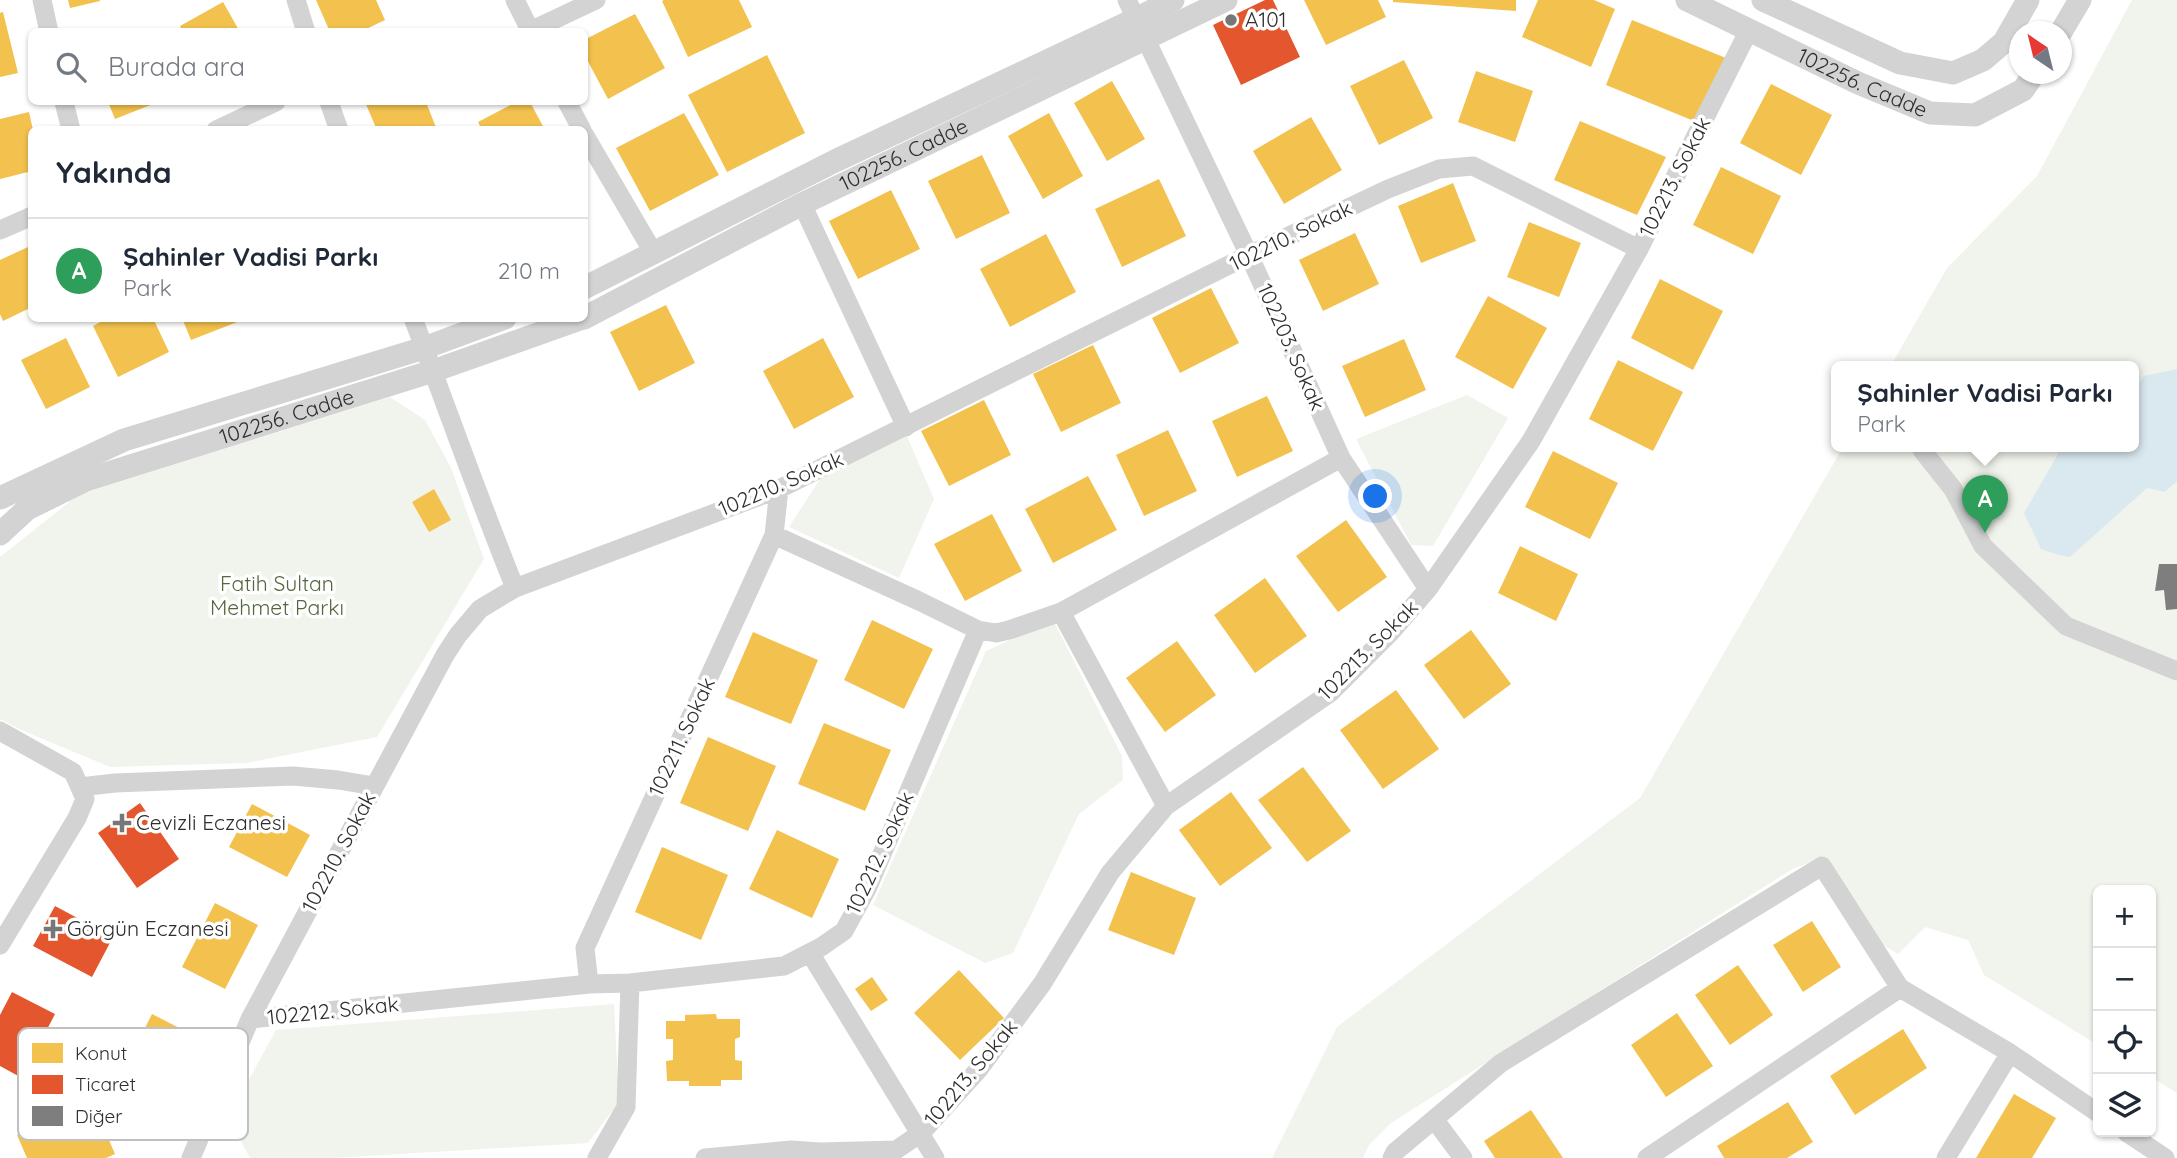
<!DOCTYPE html>
<html lang="tr">
<head>
<meta charset="utf-8">
<style>
  body { margin:0; font-family:Quicksand,sans-serif; background:#f2f2f3; color:#1f2937 }
  .controls { position:absolute; right:21px; bottom:21px; display:grid; overflow:hidden; border-radius:10px; box-shadow:0 2px 5px #0004 }
  .controls button { width:63px; height:63px; display:grid; place-items:center; padding:0; border:0; border-bottom:2px solid #e0e1e3; background:#fff; color:#1f2937; font:35px sans-serif }
  .compass { position:absolute; left:2009px; top:21px; width:63px; height:63px; border-radius:50%; background:#fff; box-shadow:0 2px 5px #0004; rotate:325deg }
  .you { position:absolute; left:1376px; top:497px; width:24px; height:24px; margin:-18px; border:5px solid #fff; border-radius:50%; background:#1a73e8; box-shadow:0 0 0 10px #1a73e833 }
  .badge { display:grid; place-items:center; width:46px; height:46px; border-radius:50%; background:#2563eb; color:#fff; font-size:23px; font-weight:700 }
  .pin { position:absolute; translate:-50% -58px; filter:drop-shadow(0 2px 4px #0008) }
  .pin::after { content:''; position:absolute; top:37px; width:24px; height:21px; background:inherit; clip-path:polygon(0 0,100% 0,50% 100%) }
  .popup { position:absolute; left:1831px; top:361px; width:308px; height:91px; box-sizing:border-box; display:grid; place-content:center; border-radius:10px; background:#fff; filter:drop-shadow(0 2px 5px #0005); font-size:23px; white-space:nowrap; color:#747a83 }
  .popup b { font-size:26px; color:#1f2937 }
  .popup::after { content:''; position:absolute; left:50%; top:100%; margin-left:-14px; border:14px solid transparent; border-top-color:#fff }
  .list { margin:0; padding:0; list-style:none }
  h2 { display:flex; justify-content:space-between; align-items:center; height:91px; margin:0; padding:0 28px; font-size:30px }
  h2 small { font-size:23px; font-weight:400; color:#747a83 }
  .list li { display:grid; grid-template-columns:46px 1fr auto; gap:21px; align-items:center; box-sizing:border-box; height:105px; padding:0 28px; border-top:2px solid #e0e1e3 }
  .list b { display:block; font-size:26px; white-space:nowrap }
  .list p { margin:0; font-size:23px; white-space:nowrap; color:#747a83 }
  .list em { font-size:23px; font-style:normal; color:#747a83 }
  .icon { flex:none; width:38px; height:38px; fill:none; stroke:currentColor; stroke-width:2; stroke-linecap:round; stroke-linejoin:round }
  .map { position:relative; flex:none; width:2177px; height:1158px; overflow:hidden }
  .search { position:absolute; background:#fff; box-shadow:0 2px 5px #0004; left:28px; top:28px; width:560px; height:77px; display:flex; align-items:center; gap:18px; box-sizing:border-box; padding:0 24px; border-radius:10px; color:#747a83; font-size:26px }
  .panel { position:absolute; background:#fff; box-shadow:0 2px 5px #0004; left:28px; top:126px; width:560px; height:196px; border-radius:10px }
  .map>svg:first-child { display:block }
  .green { fill:#f1f4ec }
  .water { fill:#dae9f0 }
  .homes { fill:#f2c14e }
  .shops { fill:#e4572e }
  .building { fill:#7e7e7e }
  .lines { fill:none; stroke-linecap:round; stroke-linejoin:round }
  .minor { stroke:#d3d3d3; stroke-width:19 }
  .tertiary { stroke:#d3d3d3; stroke-width:23 }
  .poi-dot { fill:#777; stroke:#fff; stroke-width:2.5 }
  .labels { text-anchor:middle; stroke-width:7; stroke-linejoin:round; paint-order:stroke }
  .poi-label { font-size:21px; fill:#2e2e2e; stroke:#fff; text-anchor:start }
  .street-label { font-size:21px; fill:#2e2e2e; stroke:#fff }
  .park-label { font-size:21px; fill:#54673e; stroke:#fff }
  .key { fill:#fff; stroke:#c0c0c0; stroke-width:2 }
  .key-label { font-size:19px; fill:#2e2e2e }
</style>
</head>
<body>
<div class="map">
<svg width="2177" height="1158" viewBox="0 0 2177 1158">
  <rect width="100%" height="100%" fill="#fff"/>
  <!-- green -->
  <path class="green" d="M2132 0H2177V1093L2151 1077V890H2098V1045L1984 975 1968 940 1925 927 1898 954 1877 941 1822 859 1794 868 1391 1123 1369 1145 1363 1158H1272L1337 1027 1640 798 1843 447H2134V367H1890L1947 268 2037 176Z
    M1467 395 1508 418 1433 546 1411 545 1356 439Z
    M390 397 425 420 451 468 484 559 377 737 246 763 110 767 19 729 0 719V557L78 495Z
    M906 434 934 499 899 578 789 527 822 476Z
    M1053 620 1122 756 1123 780 1079 814 1013 953 985 963 873 905 986 651Z
    M614 1004 619 1102 588 1143 332 1158H250L228 1118 276 1030Z"/>
  <!-- water -->
  <path class="water" d="M2177 369V481L2165 492 2147 488 2070 557 2059 555 2041 549 2024 513 2058 454 2057 447H2134V390L2144 376Z"/>
  <!-- homes -->
  <path class="homes" d="M68 0H100V1L70 8Z
    M316 0H376L385 20 360 32H330Z
    M664 0H739L752 27 688 57 662 1Z
    M1304 0H1378L1386 17 1326 45Z
    M1393 0H1516V11L1393 2Z
    M1538 0H1594L1615 9 1591 67 1522 37Z
    M223 2 240 32H183L180 26Z
    M3 12 18 73 0 77V13Z
    M635 14 665 68 608 99 584 54V40Z
    M1632 20 1726 58 1694 121 1606 85Z
    M767 55 805 133 727 172 688 95Z
    M1404 60 1433 118 1379 145 1350 86Z
    M1476 71 1533 91 1515 142 1458 122Z
    M1112 81 1145 139 1107 161 1074 103Z
    M1771 84 1832 115 1801 175 1740 143Z
    M108 102H158L115 119Z
    M365 102H426L437 130H377Z
    M516 102H530L545 130H482L478 122Z
    M29 112 33 130 32 171 0 179V119Z
    M684 113 719 175 650 211 616 148Z
    M1049 113 1083 176 1043 199 1008 136Z
    M1311 117 1342 170 1284 204 1253 151Z
    M1580 121 1666 157 1637 215 1554 180Z
    M982 155 1010 213 956 239 928 181Z
    M1721 167 1781 196 1753 254 1693 225Z
    M1159 179 1186 236 1122 267 1095 209Z
    M1453 183 1476 241 1421 263 1398 206Z
    M891 190 920 249 858 279 829 221Z
    M1529 222 1581 243 1559 297 1507 277Z
    M1355 233 1379 284 1323 311 1299 260Z
    M1046 234 1076 292 1010 327 980 269Z
    M28 247 32 254V307L3 321 0 314V260Z
    M1660 279 1723 311 1693 370 1631 338Z
    M1211 288 1239 343 1180 373 1152 318Z
    M1488 296 1547 328 1513 389 1455 357Z
    M666 305 695 363 639 391 610 332Z
    M108 318H153L169 352 118 377 93 326Z
    M182 318H245V319L191 340Z
    M66 338 90 387 46 409 21 360Z
    M823 338 854 397 794 429 763 371Z
    M1404 339 1426 390 1365 417 1342 366Z
    M1093 345 1121 403 1061 432 1033 374Z
    M1618 360 1683 392 1653 451 1589 419Z
    M1267 396 1293 451 1237 477 1212 421Z
    M984 400 1011 455 949 486 921 431Z
    M1168 430 1197 491 1144 516 1116 455Z
    M1553 451 1618 483 1590 539 1525 507Z
    M1088 476 1117 530 1053 563 1025 509Z
    M434 489 451 520 429 532 412 502Z
    M992 514 1022 571 965 601 934 544Z
    M1346 520 1387 577 1338 612 1296 556Z
    M1520 546 1578 574 1556 621 1498 593Z
    M1265 578 1307 636 1255 673 1214 615Z
    M872 620 933 649 904 709 844 680Z
    M1471 630 1511 684 1464 719 1424 665Z
    M753 632 818 660 791 724 725 697Z
    M1177 641 1216 695 1165 732 1126 678Z
    M1396 690 1439 749 1383 789 1340 730Z
    M824 723 891 750 865 811 798 784Z
    M708 737 776 766 748 831 680 803Z
    M1303 767 1351 831 1307 862 1258 800Z
    M1231 792 1272 848 1220 886 1179 830Z
    M252 804 310 835 287 877 229 847Z
    M777 830 839 859 812 918 749 889Z
    M662 847 728 875 701 940 635 912Z
    M1131 872 1196 898 1174 955 1108 930Z
    M215 903 258 925 225 989 182 967Z
    M1812 921 1841 967 1803 992 1773 945Z
    M1738 965 1773 1015 1730 1045 1695 995Z
    M959 970 1004 1018 960 1060 914 1013Z
    M872 977 888 1000 871 1011 855 989Z
    M1677 1013 1713 1066 1666 1097 1631 1045Z
    M152 1014 195 1036 162 1100 120 1078Z
    M716 1014 717 1019H740V1037L735 1039V1060L742 1061V1080H721V1086H689V1081H667L666 1061 673 1060V1039H666V1021H685V1015Z
    M1903 1029 1927 1068 1855 1115 1830 1076Z
    M2014 1094 2056 1118 2032 1158H1976Z
    M1788 1102 1813 1142 1787 1158H1724L1717 1146Z
    M93 1103 115 1154 106 1158H27L17 1135Z
    M1531 1110 1563 1158H1495L1484 1141Z"/>
  <!-- shops -->
  <path class="shops" d="M1265 0H1273L1300 57 1241 85 1213 25Z
    M140 803 179 859 137 888 98 833Z
    M55 906 113 937 92 977 33 946Z
    M12 992 55 1014 22 1078 0 1066V1015Z"/>
  <!-- building -->
  <path class="building" d="M2159 564H2177V609L2166 610 2164 590 2155 591Z"/>
  <g class="lines">
    <!-- minor -->
    <path class="minor" d="M42 0 49 32
      M296 0 306 32
      M515 0 531 32
      M1127 0 1249 255 1341 458 1428 589
      M530 31 596 0
      M64 102 71 130
      M329 102 339 130
      M567 102 582 130
      M216 130 276 102
      M584 134 653 252
      M802 204 906 427
      M0 230 32 216
      M413 318C447 408 479 499 515 588
      M1922 450 1953 489 1983 546 2066 626 2177 671
      M774 535 919 601 978 630
      M1061 612 1166 806
      M0 731 73 772 85 799 77 818 0 945
      M80 787 115 783 293 776 338 780 374 786
      M810 953 935 1158
      M589 984 585 948 774 535 779 489
      M250 1019 589 984 630 983 784 966 821 947 844 931 867 889 978 630 996 633 1009 630 1061 612 1341 458
      M1434 1119 1463 1158
      M2126 1132 2165 1158
      M191 1158 250 1019 445 655 458 635 480 609 515 588 779 489 1249 255 1388 189 1439 169 1473 166 1639 249
      M597 1158 626 1107 630 983
      M705 1158 791 1150 820 1152 896 1150 921 1133 979 1069 1042 984 1110 873 1166 806 1330 693 1391 632 1428 589 1531 441 1639 249 1749 30
      M1392 1158 1395 1152 1501 1063 1822 866 1900 988
      M1647 1158 1900 988 2010 1053 2098 1113
      M1946 1158 2010 1053"/>
    <!-- tertiary -->
    <g class="tertiary">
      <path id="s1" d="M1687 0 1858 83 1930 113 1975 115 2023 90 2034 74"/>
      <path d="M1763 0 1900 63 1953 73 1983 60 2004 42 2028 0"/>
      <path d="M2061 32 2080 0"/>
      <path d="M584 288 835 161 1136 19 1173 0"/>
      <path id="s2" d="M584 318 802 204 1226 0"/>
      <path d="M0 498 124 440 424 348 505 318"/>
      <path id="s3" d="M0 534 27 509 86 480 433 371 583 318"/>
    </g>
  </g>
  <!-- markers -->
  <g class="poi-dot">
    <circle cx="1231" cy="20" r="7"/>
    <path d="M118.5 812.5h7v7h7v7h-7v7h-7v-7h-7v-7h7z"/>
    <path d="M49.5 918.5h7v7h7v7h-7v7h-7v-7h-7v-7h7z"/>
  </g>
  <g class="labels">
    <!-- poi labels -->
    <g class="poi-label">
      <text x="1245" y="27">A101</text>
      <text x="136" y="830">Cevizli Eczanesi</text>
      <text x="67" y="936">Görgün Eczanesi</text>
    </g>
    <!-- street labels -->
    <g class="street-label">
      <text dy="7" stroke="none"><textPath href="#s1" startOffset="194">102256. Cadde</textPath></text>
      <text dy="7" stroke="none"><textPath href="#s2" startOffset="359">102256. Cadde</textPath></text>
      <text transform="translate(1675 177) rotate(-63)" y="7">102213. Sokak</text>
      <text transform="translate(1291 236) rotate(-26)" y="7">102210. Sokak</text>
      <text transform="translate(1291 347) rotate(66)" y="7">102203. Sokak</text>
      <text dy="7" stroke="none"><textPath href="#s3" startOffset="313">102256. Cadde</textPath></text>
      <text transform="translate(781 484) rotate(-23)" y="7">102210. Sokak</text>
      <text transform="translate(1368 650) rotate(-45)" y="7">102213. Sokak</text>
      <text transform="translate(682 737) rotate(-65)" y="7">102211. Sokak</text>
      <text transform="translate(339 852) rotate(-62)" y="7">102210. Sokak</text>
      <text transform="translate(880 853) rotate(-65)" y="7">102212. Sokak</text>
      <text transform="translate(333 1011) rotate(-6)" y="7">102212. Sokak</text>
      <text transform="translate(971 1073) rotate(-50)" y="7">102213. Sokak</text>
    </g>
    <!-- park labels -->
    <g class="park-label">
      <text x="277" y="591">Fatih Sultan<tspan x="277" dy="24">Mehmet Parkı</tspan></text>
    </g>
  </g>
  <!-- legend -->
  <rect x="18" y="1028" width="230" height="112" rx="10" class="key"/>
  <rect x="32" y="1043" width="31" height="20" fill="#f2c14e"/>
  <rect x="32" y="1075" width="31" height="19" fill="#e4572e"/>
  <rect x="32" y="1106" width="31" height="20" fill="#7e7e7e"/>
  <g class="key-label">
    <text x="75" y="1060">Konut</text>
    <text x="75" y="1091">Ticaret</text>
    <text x="75" y="1123">Diğer</text>
  </g>
</svg>
<div class="controls">
<button>+</button>
<button>−</button>
<button><svg class="icon" aria-label="locate" viewBox="0 0 24 24"><circle cx="12" cy="12" r="6"/><path d="M12 2v4M12 18v4M2 12h4M18 12h4"/></svg></button>
<button><svg class="icon" aria-label="layers" viewBox="0 0 24 24"><path d="M12 4l9 5-9 5-9-5zM3 14l9 5 9-5"/></svg></button>
</div>
<svg class="compass" viewBox="-18 -18 36 36"><path d="M0-13l5 13h-10z" fill="#e53935"/><path d="M0 13l5-13h-10z" fill="#747a83"/></svg>
<div class="you"></div>
<div class="pin badge" style="left:1985px;top:533px;background:#2e9e5b">A</div>
<div class="popup"><b>Şahinler Vadisi Parkı</b>Park</div>
<div class="search"><svg class="icon" aria-label="search" viewBox="0 0 24 24"><circle cx="10" cy="10" r="6"/><path d="M15 15l6 6"/></svg>Burada ara</div>
<section class="panel">
<h2>Yakında<small></small></h2>
<ul class="list">
<li><span class="badge" style="background:#2e9e5b">A</span><div><b>Şahinler Vadisi Parkı</b><p>Park</p></div><em>210 m</em></li>
</ul>
</section>
</div>
</body>
</html>
